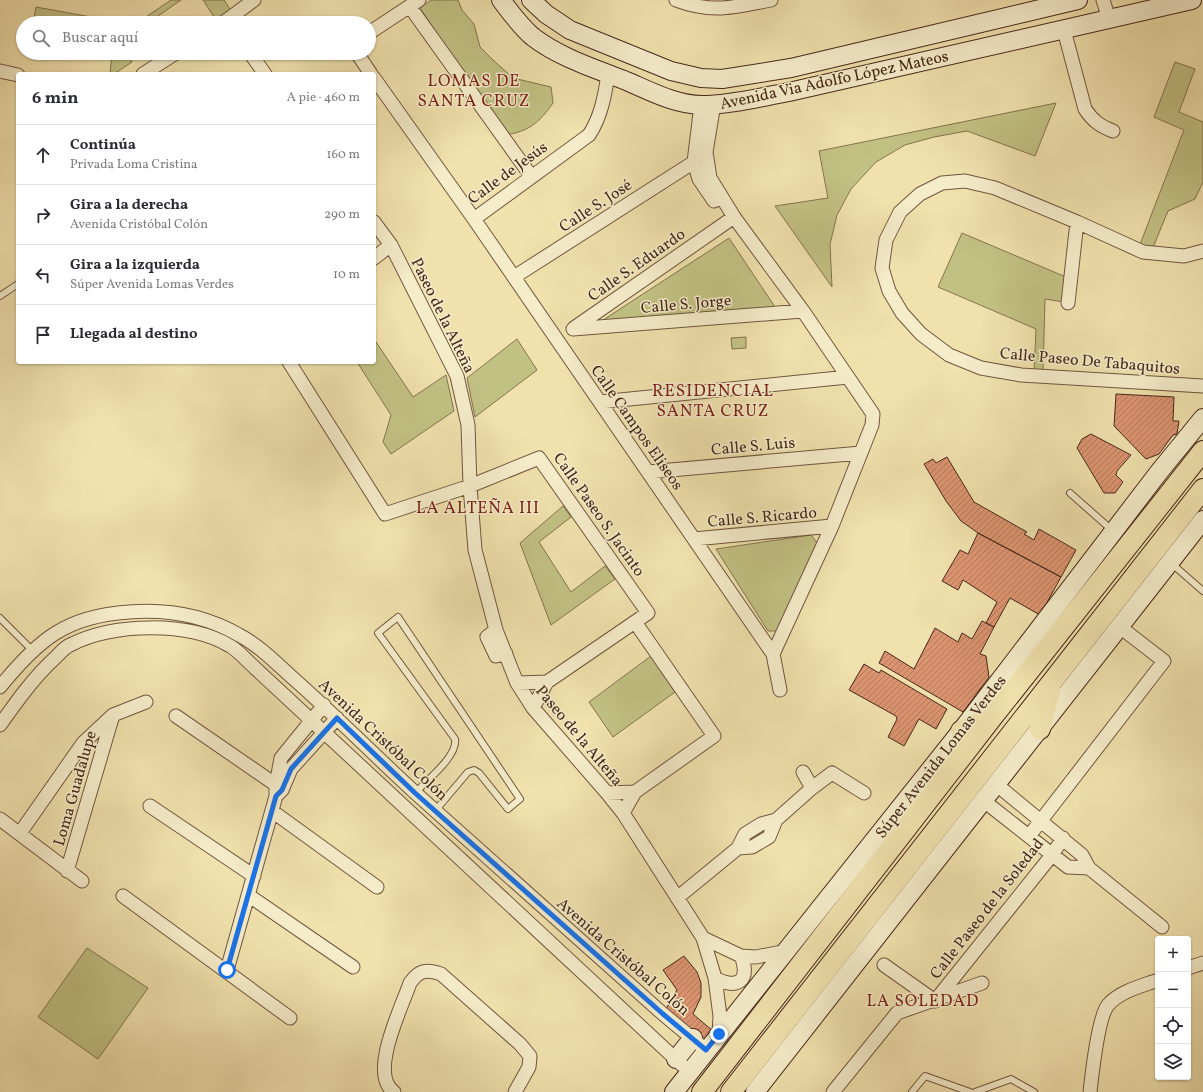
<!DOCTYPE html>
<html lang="es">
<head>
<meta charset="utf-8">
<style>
  body { margin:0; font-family:Vollkorn,serif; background:#f2f2f3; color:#2b2b33 }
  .controls { position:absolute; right:12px; bottom:12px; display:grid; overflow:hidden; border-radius:4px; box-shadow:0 1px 3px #0004 }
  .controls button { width:36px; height:36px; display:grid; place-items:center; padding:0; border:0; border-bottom:1px solid #e1e1e2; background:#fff; color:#2b2b33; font:20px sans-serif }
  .stop { position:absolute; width:12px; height:12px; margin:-9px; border:3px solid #1a73e8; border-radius:50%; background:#fff }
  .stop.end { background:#1a73e8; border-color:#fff; box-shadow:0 1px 4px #0008 }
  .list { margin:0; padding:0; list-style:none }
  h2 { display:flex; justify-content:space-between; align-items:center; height:52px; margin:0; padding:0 16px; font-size:17px }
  h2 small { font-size:13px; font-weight:400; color:#7c7c81 }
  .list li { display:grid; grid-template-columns:26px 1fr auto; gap:12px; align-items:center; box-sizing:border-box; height:60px; padding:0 16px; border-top:1px solid #e1e1e2 }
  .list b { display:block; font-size:15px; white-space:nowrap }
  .list p { margin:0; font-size:13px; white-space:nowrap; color:#7c7c81 }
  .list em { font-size:13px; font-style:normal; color:#7c7c81 }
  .icon { flex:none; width:22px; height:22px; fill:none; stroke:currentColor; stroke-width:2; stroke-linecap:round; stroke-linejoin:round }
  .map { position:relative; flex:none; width:1203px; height:1092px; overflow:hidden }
  .search { position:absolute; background:#fff; box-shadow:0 1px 3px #0004; left:16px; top:16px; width:360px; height:44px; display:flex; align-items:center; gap:10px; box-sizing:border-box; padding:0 14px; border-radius:22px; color:#7c7c81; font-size:15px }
  .panel { position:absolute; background:#fff; box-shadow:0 1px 3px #0004; left:16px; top:72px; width:360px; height:292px; border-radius:4px }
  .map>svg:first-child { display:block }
  .green { fill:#c2c184; stroke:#84744f }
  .building { fill:url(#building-hatch); stroke:#47271a }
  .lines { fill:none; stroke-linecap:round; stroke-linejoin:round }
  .lane-casing { stroke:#71563f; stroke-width:8 }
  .street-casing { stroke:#71563f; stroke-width:15 }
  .secondary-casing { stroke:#47271a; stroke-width:20 }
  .primary-casing { stroke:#47271a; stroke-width:22 }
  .lane { stroke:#f5ecca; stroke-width:6 }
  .street { stroke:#f5ecca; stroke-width:13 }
  .secondary { stroke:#f5ecca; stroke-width:18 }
  .primary { stroke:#f0e1ad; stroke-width:20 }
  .route { stroke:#1a73e8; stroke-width:5 }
  .labels { text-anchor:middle; stroke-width:3; stroke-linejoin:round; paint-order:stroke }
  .street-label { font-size:16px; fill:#47271a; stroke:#f5ecca }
  .neighbourhood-label { font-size:17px; letter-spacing:1px; fill:#7a1f14; stroke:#f5ecca }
</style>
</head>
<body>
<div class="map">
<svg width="1203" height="1092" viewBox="0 0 1203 1092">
  <defs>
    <pattern id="building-hatch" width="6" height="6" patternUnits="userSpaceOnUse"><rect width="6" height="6" fill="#db9470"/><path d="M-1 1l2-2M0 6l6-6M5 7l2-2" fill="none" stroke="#b3795b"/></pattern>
  </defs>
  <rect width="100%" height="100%" fill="#f0e1ad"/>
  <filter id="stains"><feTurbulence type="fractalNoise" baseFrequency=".005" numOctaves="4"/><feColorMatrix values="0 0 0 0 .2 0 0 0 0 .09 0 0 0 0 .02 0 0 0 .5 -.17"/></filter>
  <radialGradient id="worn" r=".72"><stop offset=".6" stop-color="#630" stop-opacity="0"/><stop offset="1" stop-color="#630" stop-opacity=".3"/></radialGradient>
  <!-- green -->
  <path class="green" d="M171 0H181L148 23H137Z
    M203 0H224L234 15 218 23Z
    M431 0H458L462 10 474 24 480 47 493 60 513 78 551 87 553 103C540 122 528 132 505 135L420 8Z
    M36 7 124 23H33Z
    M112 53H126L132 62 114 74H110Z
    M1175 62 1195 69 1179 112 1203 122V182L1195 199 1168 211 1152 250 1139 247 1184 130 1154 117Z
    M1056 103 1035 156 967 131 934 137 905 145 876 162 851 189 837 215 830 244 832 287 775 206 828 198 819 151Z
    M962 233 1066 277 1064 302 1045 299 1043 373 1034 372 1036 329 938 287Z
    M729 238 777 310 751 313 603 320Z
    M746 337V348L732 349 731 338Z
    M374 339 413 397 446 375 454 411 391 454 383 442 391 415 357 362H374Z
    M517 339 537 370 475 417 467 378Z
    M563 506 571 517 539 542 571 592 605 566 615 579 551 625 520 543Z
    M811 535 818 544 781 625 776 631H768L716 549Z
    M651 656 675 692 613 737 589 702Z
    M87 948 148 988 98 1059 38 1017Z"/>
  <!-- building -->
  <path class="building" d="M1116 394 1174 397 1173 421H1179L1177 434 1173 435 1159 454 1146 459 1114 426Z
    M1091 434 1131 455 1117 471 1116 475 1123 482 1115 493H1104L1077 448 1082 439Z
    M947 457 974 502 1027 532 1024 534 1034 540 1039 529 1076 550 1061 577 978 533 961 521 946 501 924 464 933 459 936 463Z
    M978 533 1061 577 1040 615 1010 598 994 627 986 623 997 602 963 580 958 590 942 581 960 550 968 554Z
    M982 621 994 627 980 654 986 656 989 677 963 712 879 663 885 651 914 669 935 628 958 642 962 633 972 639Z
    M864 664 879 673 881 670 947 709 936 729 919 719 904 746 888 737 897 719 896 716 849 690Z
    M684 956 697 972 701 983V997L693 1014 714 1032 704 1044 666 1009 677 990 663 970Z"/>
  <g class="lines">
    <defs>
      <path id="lane" d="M0 296 18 284
        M1070 493 1113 531
        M1171 563 1203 591
        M0 618 32 650
        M415 793C427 780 458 756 455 739L378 633 398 617 520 799 508 809 479 773 474 770 468 772 435 811
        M912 1092 925 1076 970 1092
        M975 1092 1011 1079 1034 1092"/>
      <path id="street" d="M676 0C713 14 734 7 771 0
        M1103 0 1109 19
        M410 7 531 176
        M223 23 254 0
        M1064 30 1085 109C1093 121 1100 126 1113 131
        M369 33 419 0
        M250 53 265 74
        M357 53 371 74
        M0 71 18 75
        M143 74 176 53
        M374 78 474 219 773 654 780 690
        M714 104 706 152 710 178 734 217 803 311 873 414 872 425 832 526 773 654
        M701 105 694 162 699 179 714 201
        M474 219 589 135C601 117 605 95 608 74
        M374 222 391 245 457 376 468 425 470 486 475 550 496 630 517 683 533 708 607 793 623 813 703 938 715 978 720 1016 719 1034
        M1203 251 1184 256 1143 252 1077 222 995 188 965 181 942 183 920 194 900 212 886 240 882 268 889 291 902 313 921 334 949 355 981 368 1021 375 1203 386
        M374 258 391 245
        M514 277 694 162
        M1068 303 1077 222
        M574 328 734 217
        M573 329 803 311
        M289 362 385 514 470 486 539 458 648 613 547 682 533 708
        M600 402 848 377
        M648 472 861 453
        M694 539 832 526
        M496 630 487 637 496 656 506 654
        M517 683 547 682
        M0 687C38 640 66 616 129 612 167 609 206 616 239 635 260 646 277 664 295 680 338 718 378 759 421 798 501 870 582 942 663 1014L699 1044
        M176 716 282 789
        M0 725C17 701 34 677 56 657 60 653 65 647 70 645 113 623 188 621 230 646 239 651 247 661 255 668L682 1065
        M997 785 1082 855 1089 868 1162 927
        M812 788 832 773 864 793
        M607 793 635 792
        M276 796 282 790 291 769 337 718
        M984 801 1068 867 1089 868
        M150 806 254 876
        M272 811 377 887
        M623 813 635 792 714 736 635 622
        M0 819 82 881
        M20 833 83 743 113 715 146 702
        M1029 836 1164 661 1120 627
        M738 848 752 847 769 837 776 820 812 788 803 772
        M67 871 113 715
        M248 895 353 967
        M123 896 290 1018
        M677 898 738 848 745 834 761 824 776 820
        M703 938 741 956 756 957 787 951
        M884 965 935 1001
        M1188 968 1203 963
        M227 970 276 796V785L281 758 324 705
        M715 978C737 990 751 981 741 956
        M935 1001 1052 855 1063 838
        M394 1092C368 1074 402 1007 410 983 419 970 426 969 441 974L520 1044 530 1056 529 1067 515 1092
        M833 1092 897 1013 982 983
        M1090 1092C1092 1074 1098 1017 1108 1005 1120 991 1142 986 1158 980"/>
      <path id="secondary" d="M501 0C511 13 520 26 533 37 559 57 593 68 624 80 648 90 675 105 702 105 731 105 761 97 789 92L1192 0
        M531 0 546 14 570 30 671 71 701 78 722 79 791 68 1078 0
        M676 1059 693 1038
        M674 1092 961 731 1159 472 1203 418
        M755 1092 1203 520"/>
      <path id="primary" d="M1040 729 1050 689
        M961 731 991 719
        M702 1092 991 719 1203 451
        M731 1092 1203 489"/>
    </defs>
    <!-- lane casing -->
    <use href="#lane" class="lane-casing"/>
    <!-- street casing -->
    <use href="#street" class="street-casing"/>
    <!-- secondary casing -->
    <use href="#secondary" class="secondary-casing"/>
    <!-- primary casing -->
    <use href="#primary" class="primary-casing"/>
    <!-- lane -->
    <use href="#lane" class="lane"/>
    <!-- street -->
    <use href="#street" class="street"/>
    <!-- secondary -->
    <use href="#secondary" class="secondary"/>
    <!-- primary -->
    <use href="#primary" class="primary"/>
  </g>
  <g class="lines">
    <!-- route -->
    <path class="route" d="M227 970 276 796 282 790 291 769 337 718 415 793 663 1014 706 1050 719 1034"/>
  </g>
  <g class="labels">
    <!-- street labels -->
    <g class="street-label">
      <text transform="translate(834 79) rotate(-12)" y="6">Avenida Via Adolfo López Mateos</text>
      <text transform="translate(507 172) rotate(-36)" y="6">Calle de Jesús</text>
      <text transform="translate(595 205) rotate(-33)" y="6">Calle S. José</text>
      <text transform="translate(636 264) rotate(-35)" y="6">Calle S. Eduardo</text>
      <text transform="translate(686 303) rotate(-5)" y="6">Calle S. Jorge</text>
      <text transform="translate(444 315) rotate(64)" y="6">Paseo de la Alteña</text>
      <text transform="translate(1090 360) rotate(5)" y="6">Calle Paseo De Tabaquitos</text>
      <text transform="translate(638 427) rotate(55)" y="6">Calle Campos Eliseos</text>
      <text transform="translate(753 445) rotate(-5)" y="6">Calle S. Luis</text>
      <text transform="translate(600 514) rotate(55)" y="6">Calle Paseo S. Jacinto</text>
      <text transform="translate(762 516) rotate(-5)" y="6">Calle S. Ricardo</text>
      <text transform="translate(580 735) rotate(50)" y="6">Paseo de la Alteña</text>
      <text transform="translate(384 739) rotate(43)" y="6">Avenida Cristóbal Colón</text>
      <text transform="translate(940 756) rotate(-52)" y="6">Súper Avenida Lomas Verdes</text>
      <text transform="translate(74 788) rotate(-74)" y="6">Loma Guadalupe</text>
      <text transform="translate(986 908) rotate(-52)" y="6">Calle Paseo de la Soledad</text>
      <text transform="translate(624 956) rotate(41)" y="6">Avenida Cristóbal Colón</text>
    </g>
    <!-- neighbourhood labels -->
    <g class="neighbourhood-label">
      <text x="474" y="86">LOMAS DE<tspan x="474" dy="20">SANTA CRUZ</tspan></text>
      <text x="713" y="396">RESIDENCIAL<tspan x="713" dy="20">SANTA CRUZ</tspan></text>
      <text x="478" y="513">LA ALTEÑA III</text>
      <text x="923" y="1006">LA SOLEDAD</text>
    </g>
  </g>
  <rect width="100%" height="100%" filter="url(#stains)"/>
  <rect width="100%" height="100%" fill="url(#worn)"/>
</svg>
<div class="controls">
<button>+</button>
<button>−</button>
<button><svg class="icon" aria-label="locate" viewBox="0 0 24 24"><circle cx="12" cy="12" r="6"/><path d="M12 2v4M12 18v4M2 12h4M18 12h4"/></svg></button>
<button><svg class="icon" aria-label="layers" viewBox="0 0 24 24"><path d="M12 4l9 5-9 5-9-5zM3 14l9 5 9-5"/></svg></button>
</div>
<div class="stop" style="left:227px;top:970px"></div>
<div class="stop end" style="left:719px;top:1034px"></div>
<div class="search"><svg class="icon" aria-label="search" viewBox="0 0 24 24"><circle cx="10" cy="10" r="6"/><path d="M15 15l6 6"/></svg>Buscar aquí</div>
<section class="panel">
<h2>6 min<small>A pie · 460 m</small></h2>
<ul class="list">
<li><svg class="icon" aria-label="ahead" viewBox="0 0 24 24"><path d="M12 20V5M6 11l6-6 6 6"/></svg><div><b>Continúa</b><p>Privada Loma Cristina</p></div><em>160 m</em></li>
<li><svg class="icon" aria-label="right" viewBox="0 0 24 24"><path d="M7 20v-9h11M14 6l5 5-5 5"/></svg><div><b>Gira a la derecha</b><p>Avenida Cristóbal Colón</p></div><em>290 m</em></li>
<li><svg class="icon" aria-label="left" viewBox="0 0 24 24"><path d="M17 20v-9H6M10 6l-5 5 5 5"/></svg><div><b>Gira a la izquierda</b><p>Súper Avenida Lomas Verdes</p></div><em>10 m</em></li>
<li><svg class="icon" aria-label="arrive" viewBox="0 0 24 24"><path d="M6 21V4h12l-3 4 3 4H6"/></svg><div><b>Llegada al destino</b></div></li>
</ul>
</section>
</div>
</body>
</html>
